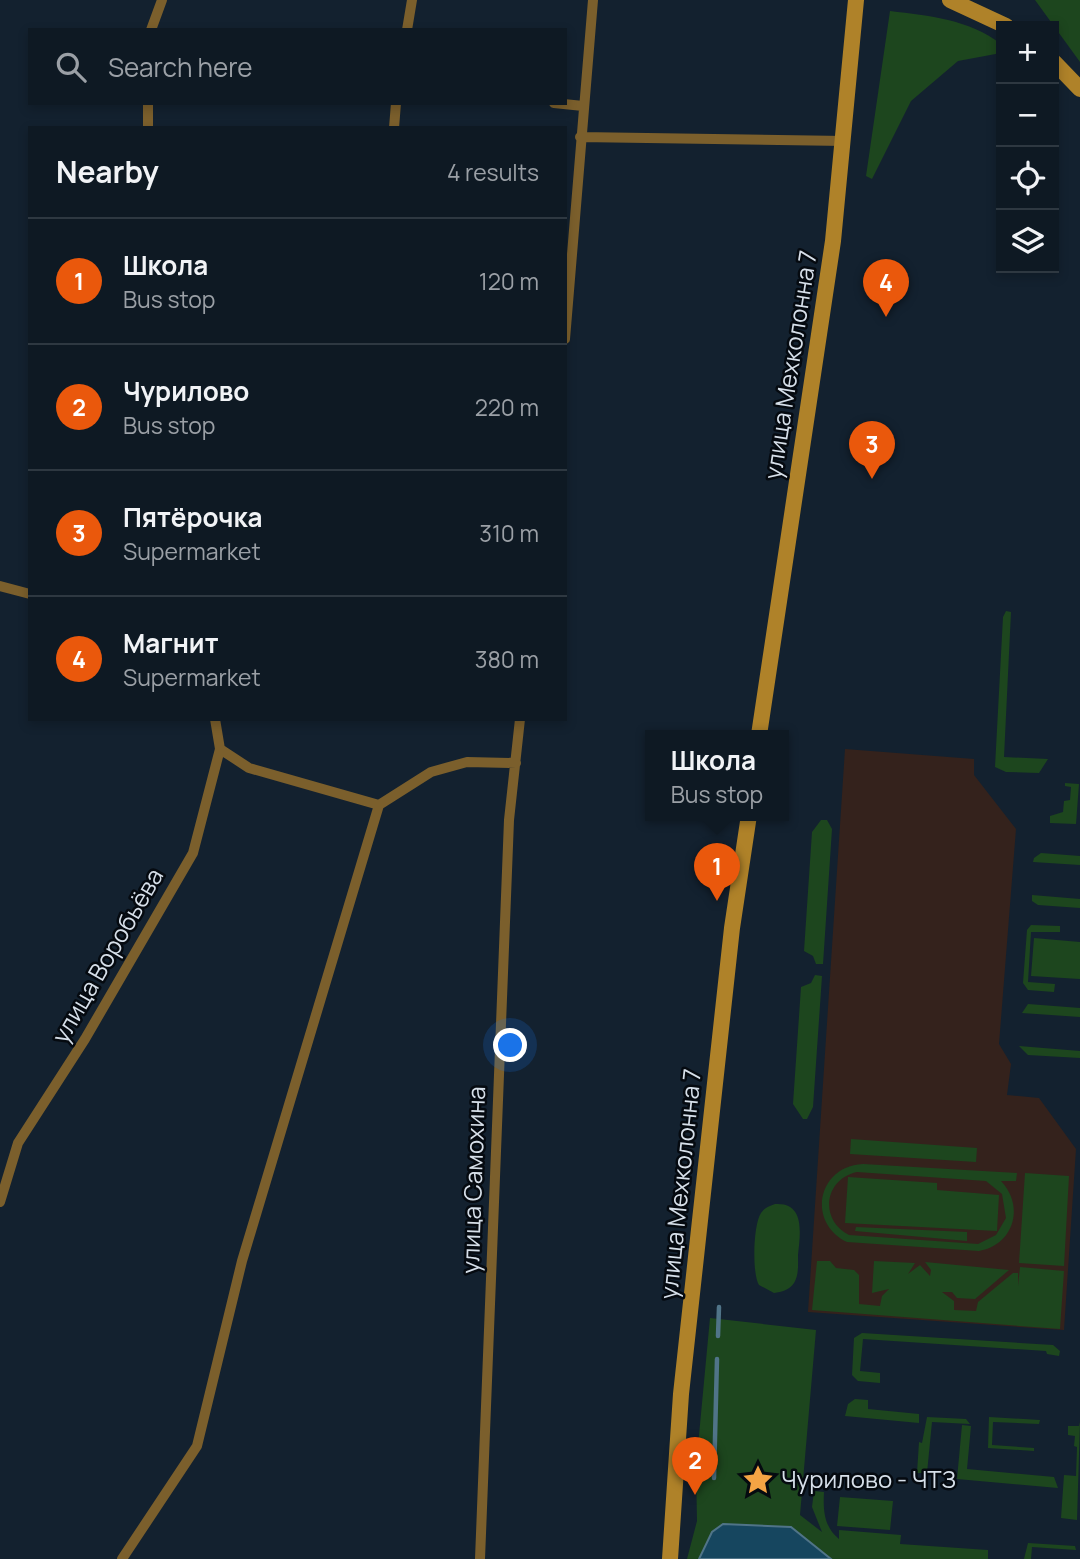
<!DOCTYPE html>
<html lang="en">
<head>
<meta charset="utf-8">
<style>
  body { margin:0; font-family:Manrope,sans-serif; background:#1c2630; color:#f1f3f6 }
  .controls { position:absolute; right:21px; top:21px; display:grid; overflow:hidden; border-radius:0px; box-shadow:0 4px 10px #0003 }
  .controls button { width:63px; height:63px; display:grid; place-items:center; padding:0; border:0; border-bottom:2px solid #2e3841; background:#0e1923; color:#f1f3f6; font:35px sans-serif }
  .you { position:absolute; left:511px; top:1046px; width:24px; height:24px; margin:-18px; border:5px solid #fff; border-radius:50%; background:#1a73e8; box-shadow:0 0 0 10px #1a73e833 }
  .badge { display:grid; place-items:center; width:46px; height:46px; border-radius:50%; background:#ea580c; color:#fff; font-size:23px; font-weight:700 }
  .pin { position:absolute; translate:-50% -58px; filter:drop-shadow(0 2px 4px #0008) }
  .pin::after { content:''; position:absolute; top:37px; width:24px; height:21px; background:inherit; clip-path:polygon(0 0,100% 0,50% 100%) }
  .popup { position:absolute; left:645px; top:730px; width:144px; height:91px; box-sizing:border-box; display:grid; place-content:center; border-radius:0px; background:#0e1923; filter:drop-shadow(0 2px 5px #0005); font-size:23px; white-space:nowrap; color:#9ba0a6 }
  .popup b { font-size:26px; color:#f1f3f6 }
  .popup::after { content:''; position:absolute; left:50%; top:100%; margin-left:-14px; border:14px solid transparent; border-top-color:#0e1923 }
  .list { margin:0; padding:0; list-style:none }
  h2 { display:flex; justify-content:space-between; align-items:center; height:91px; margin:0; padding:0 28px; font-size:30px }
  h2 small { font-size:23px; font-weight:400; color:#9ba0a6 }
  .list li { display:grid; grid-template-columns:46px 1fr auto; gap:21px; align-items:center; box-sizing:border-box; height:126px; padding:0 28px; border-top:2px solid #2e3841 }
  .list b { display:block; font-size:26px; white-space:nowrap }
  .list p { margin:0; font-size:23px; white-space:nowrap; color:#9ba0a6 }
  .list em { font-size:23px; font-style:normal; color:#9ba0a6 }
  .icon { flex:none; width:38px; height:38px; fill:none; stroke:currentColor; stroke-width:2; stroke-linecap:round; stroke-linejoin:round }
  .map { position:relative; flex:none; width:1080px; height:1559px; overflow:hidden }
  .search { position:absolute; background:#0e1923; box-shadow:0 4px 10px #0003; left:28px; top:28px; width:539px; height:77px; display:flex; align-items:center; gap:18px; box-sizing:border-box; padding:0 24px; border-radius:0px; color:#9ba0a6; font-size:26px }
  .panel { position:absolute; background:#0e1923; box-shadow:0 4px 10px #0003; left:28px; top:126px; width:539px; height:595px; border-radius:0px }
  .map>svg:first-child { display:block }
  .education { fill:#34221c }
  .green { fill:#1d461e; fill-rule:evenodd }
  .water { fill:#16465f; stroke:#507488; stroke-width:2 }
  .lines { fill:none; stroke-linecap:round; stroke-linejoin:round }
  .stream { stroke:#507488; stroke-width:4.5 }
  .street { stroke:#7b5f2c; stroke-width:10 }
  .secondary { stroke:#af8229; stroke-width:16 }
  .labels { text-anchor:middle; stroke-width:5; stroke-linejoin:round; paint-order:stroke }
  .street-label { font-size:24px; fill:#d6dfe9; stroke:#050a10 }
  .poi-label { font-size:24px; fill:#d6dfe9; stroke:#050a10; text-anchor:start }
</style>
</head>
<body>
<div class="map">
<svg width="1080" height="1559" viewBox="0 0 1080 1559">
  <rect width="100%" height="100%" fill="#13212f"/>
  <!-- education -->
  <path class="education" d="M845 749 974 759V775L1016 829 999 1044 1011 1064 1007 1095 1039 1098 1076 1149 1064 1330 808 1312Z"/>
  <!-- green -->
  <path class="green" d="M1035 0H1080V62Z
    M890 11C930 16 968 19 1001 44V53L958 61 911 101 872 179 866 176Z
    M1006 611 1011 612 1004 757 1048 759 1039 773 1006 772 995 767 1003 617Z
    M1065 783 1079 784 1076 824 1050 823V816L1063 812 1064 801 1070 800 1071 787 1065 786Z
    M821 820H827L832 829 823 964H816L813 956 804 951 812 832Z
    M1041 853 1080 856V865L1033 862 1034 858Z
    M1032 895 1080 899V908L1038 905 1032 901Z
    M1031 925 1060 926V932H1031L1028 982 1055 984 1054 992 1028 990 1023 983 1027 930Z
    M1034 938 1080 942V979L1031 976Z
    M815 975 822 976 813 1107 807 1119H803L793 1104 801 987 811 983Z
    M1028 1004 1080 1008V1017L1022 1013Z
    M1019 1046 1080 1051V1058L1028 1055Z
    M851 1139 977 1148 976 1162 850 1154Z
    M863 1164 1017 1173 1016 1181H1001C1025 1206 1014 1245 979 1251L847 1242C806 1222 818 1166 863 1164ZM857 1172 986 1181 1002 1194 1006 1218 996 1235 978 1244 849 1235C819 1220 824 1179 857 1172Z
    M1025 1173 1069 1176 1064 1266 1019 1263Z
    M848 1177 937 1183V1190L999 1195 997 1231 845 1223Z
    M775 1204C806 1202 800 1235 798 1255 798 1264 799 1275 794 1283 789 1290 782 1292 774 1293L759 1285C752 1274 753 1225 761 1213 764 1208 769 1206 775 1204Z
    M856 1227 967 1232V1241L855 1231Z
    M817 1261H830L836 1268 854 1270 859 1275V1304L880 1306 882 1296 889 1289 872 1293 874 1261 915 1263 908 1274 920 1265 930 1276 931 1270 925 1262 1009 1270 975 1299 957 1298 952 1292H942L954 1301V1310L976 1311 978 1302 1013 1273H1018V1286L1020 1267 1064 1271 1060 1329 812 1310Z
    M710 1318 816 1330 800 1515 822 1532 812 1507 814 1491 824 1492C823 1510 824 1527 839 1539V1530L901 1535 900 1544 988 1550V1559H687L697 1521 696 1467Z
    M862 1333 1053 1345 1060 1351 1059 1356 1047 1354 1046 1351 863 1339 860 1371 880 1373V1383L858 1381 852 1375 854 1338Z
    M855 1399 868 1400V1409L919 1414V1423L845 1416 848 1404Z
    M927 1417 966 1419 970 1424 932 1422 927 1473H917L919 1442 922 1443Z
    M989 1417 1040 1420 1039 1424 993 1422 992 1445 1034 1448V1451L988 1448Z
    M1080 1422 1077 1520 1061 1518 1064 1475 1076 1476 1077 1447 1074 1446 1075 1436 1068 1435V1426H1079Z
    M962 1425 971 1426 967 1469 1054 1477 1058 1488 957 1479Z
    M840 1497 893 1501 890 1530 837 1526Z
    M1028 1543 1075 1546 1076 1550 1032 1547 1031 1559H1024Z"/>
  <!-- water -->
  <path class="water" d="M723 1524 791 1527 831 1559H699L712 1532Z"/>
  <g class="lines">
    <!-- stream -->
    <path class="stream" d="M718 1336 719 1307
      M714 1478 717 1359"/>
    <!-- street -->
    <path class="street" d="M151 30 162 0
      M407 30 412 0
      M148 103V128
      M554 103 583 106
      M394 128 396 103
      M580 137 845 141
      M565 339 593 0
      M0 586 30 594
      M220 749 249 768 379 805
      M0 1202 18 1143 85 1039 193 853 220 749 215 719
      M122 1559 197 1446 242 1261 379 805 431 772 467 762 516 763
      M480 1559 509 820 520 719"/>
    <!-- secondary -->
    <path class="secondary" d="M950 0 1006 26
      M1054 62 1080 89
      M759 735 833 241 856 0
      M670 1559 681 1394 732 928 749 815"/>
  </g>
  <!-- icons -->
  <defs>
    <symbol id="sight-bare" viewBox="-9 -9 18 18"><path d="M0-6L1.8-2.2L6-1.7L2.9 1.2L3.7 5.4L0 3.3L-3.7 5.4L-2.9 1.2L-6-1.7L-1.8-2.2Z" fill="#f4a444" stroke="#050a10" stroke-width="2.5" paint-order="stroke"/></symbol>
  </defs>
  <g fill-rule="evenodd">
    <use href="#sight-bare" x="736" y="1458" width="44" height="44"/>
  </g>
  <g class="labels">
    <!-- street labels -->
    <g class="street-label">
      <text transform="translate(791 365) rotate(-81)" y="8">улица Мехколонна 7</text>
      <text transform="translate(108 956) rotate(-60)" y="8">улица Воробьёва</text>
      <text transform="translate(474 1180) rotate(-88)" y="8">улица Самохина</text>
      <text transform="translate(681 1184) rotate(-84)" y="8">улица Мехколонна 7</text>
    </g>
    <!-- poi labels -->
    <g class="poi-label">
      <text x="781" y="1488">Чурилово - ЧТЗ</text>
    </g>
  </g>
</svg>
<div class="controls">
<button>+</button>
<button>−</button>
<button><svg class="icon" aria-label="locate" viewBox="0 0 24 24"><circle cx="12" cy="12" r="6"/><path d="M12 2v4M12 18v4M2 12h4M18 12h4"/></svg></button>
<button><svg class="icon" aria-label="layers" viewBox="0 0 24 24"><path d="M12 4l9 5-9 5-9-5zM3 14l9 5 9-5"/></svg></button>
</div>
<div class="you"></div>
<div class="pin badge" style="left:717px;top:901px">1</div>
<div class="popup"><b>Школа</b>Bus stop</div>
<div class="pin badge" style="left:695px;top:1495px">2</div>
<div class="pin badge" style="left:872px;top:479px">3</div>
<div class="pin badge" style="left:886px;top:317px">4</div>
<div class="search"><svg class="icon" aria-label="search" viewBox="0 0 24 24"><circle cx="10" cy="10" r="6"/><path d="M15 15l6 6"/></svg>Search here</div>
<section class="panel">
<h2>Nearby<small>4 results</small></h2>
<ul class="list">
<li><span class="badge">1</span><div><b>Школа</b><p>Bus stop</p></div><em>120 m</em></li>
<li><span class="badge">2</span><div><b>Чурилово</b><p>Bus stop</p></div><em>220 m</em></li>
<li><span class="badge">3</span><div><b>Пятёрочка</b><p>Supermarket</p></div><em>310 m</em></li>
<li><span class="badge">4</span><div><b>Магнит</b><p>Supermarket</p></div><em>380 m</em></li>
</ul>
</section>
</div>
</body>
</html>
